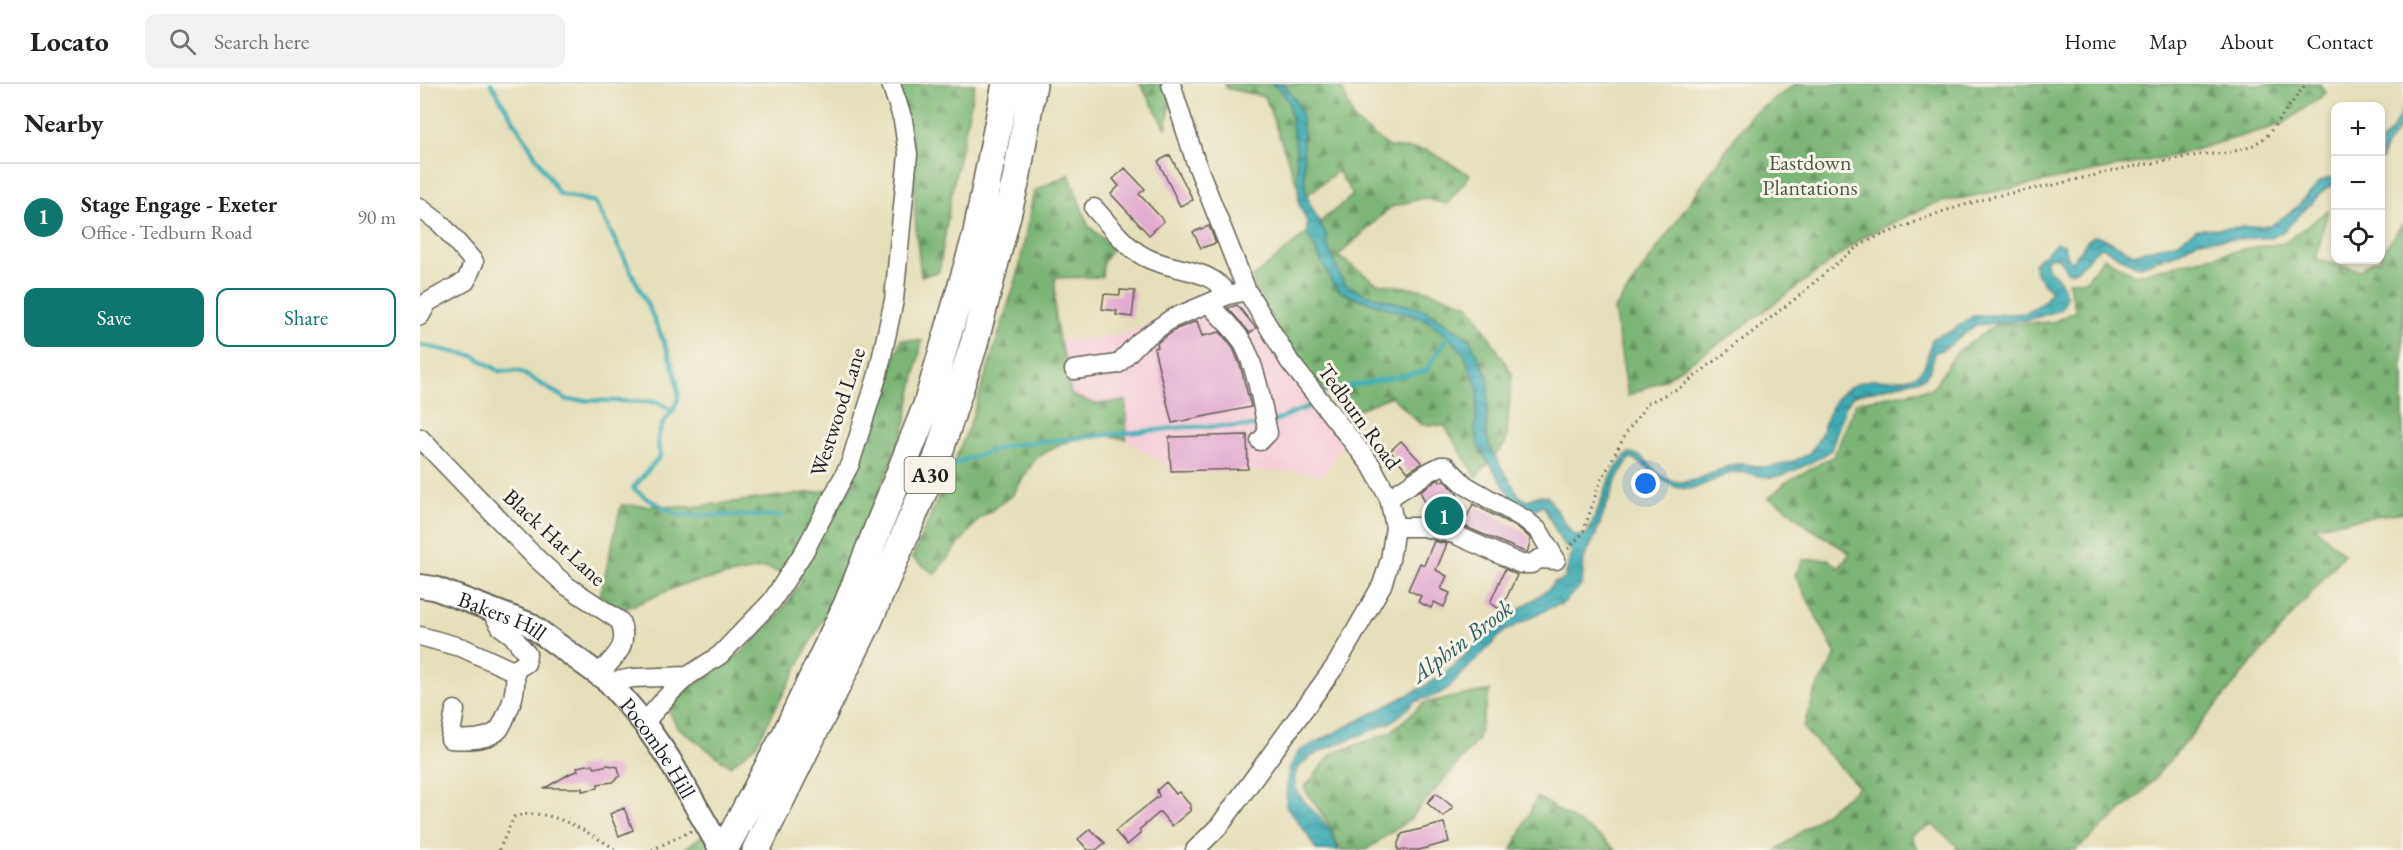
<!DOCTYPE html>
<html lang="en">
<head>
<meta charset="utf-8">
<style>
  body { margin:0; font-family:"EB Garamond",serif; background:#f2f2f2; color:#202124 }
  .controls { position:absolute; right:18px; top:18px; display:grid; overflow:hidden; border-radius:12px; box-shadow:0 3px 9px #0003 }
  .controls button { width:54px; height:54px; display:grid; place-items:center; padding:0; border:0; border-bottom:2px solid #e0e0e0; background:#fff; color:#202124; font:30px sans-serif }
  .you { position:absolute; left:1226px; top:400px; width:21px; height:21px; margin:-15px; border:4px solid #fff; border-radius:50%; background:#1a73e8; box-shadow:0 0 0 9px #1a73e833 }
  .badge { display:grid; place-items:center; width:39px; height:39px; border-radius:50%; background:#0f766e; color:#fff; font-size:20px; font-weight:700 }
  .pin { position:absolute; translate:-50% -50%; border:3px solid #fff; box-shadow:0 2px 6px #0006 }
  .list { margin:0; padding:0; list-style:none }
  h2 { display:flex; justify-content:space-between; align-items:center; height:78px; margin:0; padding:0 24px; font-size:26px }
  h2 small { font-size:20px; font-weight:400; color:#757577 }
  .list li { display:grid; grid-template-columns:39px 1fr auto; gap:18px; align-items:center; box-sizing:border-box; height:108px; padding:0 24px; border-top:2px solid #e0e0e0 }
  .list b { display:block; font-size:22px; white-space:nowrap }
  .list p { margin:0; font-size:20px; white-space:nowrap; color:#757577 }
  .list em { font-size:20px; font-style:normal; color:#757577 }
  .actions { display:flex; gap:12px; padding:18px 24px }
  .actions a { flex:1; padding:14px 0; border:2px solid #0f766e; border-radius:12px; text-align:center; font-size:21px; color:#0f766e }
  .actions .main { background:#0f766e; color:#fff }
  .icon { flex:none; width:33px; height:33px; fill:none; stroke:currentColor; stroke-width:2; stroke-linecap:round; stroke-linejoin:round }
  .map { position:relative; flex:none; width:1983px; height:766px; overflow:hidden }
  header { display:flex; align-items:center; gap:36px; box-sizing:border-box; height:84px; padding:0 30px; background:#fff; border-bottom:2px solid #e0e0e0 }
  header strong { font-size:28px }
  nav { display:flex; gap:33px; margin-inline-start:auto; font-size:21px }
  .search { width:420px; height:54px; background:#f2f2f2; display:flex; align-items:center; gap:15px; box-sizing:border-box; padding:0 21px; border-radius:12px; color:#757577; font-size:22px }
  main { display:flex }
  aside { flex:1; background:#fff }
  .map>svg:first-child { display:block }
  .built { fill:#f5cfda }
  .forest { fill:url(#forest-firs); stroke:#4c6948; stroke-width:1.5 }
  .water { fill:url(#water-waves); stroke:#2c6468; stroke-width:1.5 }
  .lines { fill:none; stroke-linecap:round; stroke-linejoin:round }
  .stream { stroke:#3bacb3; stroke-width:4.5 }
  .building { fill:#e2aad0 }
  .minor-casing { stroke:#636054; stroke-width:21 }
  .major-casing { stroke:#636054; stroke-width:26 }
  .highway-casing { stroke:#636054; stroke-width:30 }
  .path { stroke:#636054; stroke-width:3; stroke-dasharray:1.5 4.5; stroke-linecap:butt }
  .minor { stroke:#fff; stroke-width:18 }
  .major { stroke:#fff; stroke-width:22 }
  .highway { stroke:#fff; stroke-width:27 }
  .labels { text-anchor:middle; stroke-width:6; stroke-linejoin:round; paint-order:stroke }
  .shield { fill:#f7f3e8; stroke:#5e5c59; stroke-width:1.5 }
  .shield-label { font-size:21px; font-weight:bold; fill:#1c1c1c }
  .park-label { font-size:22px; fill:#485c41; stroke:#f7f3e8 }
  .street-label { font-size:22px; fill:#1c1c1c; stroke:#f7f3e8 }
  .water-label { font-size:24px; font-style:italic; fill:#2a5d60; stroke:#f7f3e8 }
</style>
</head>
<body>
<header>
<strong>Locato</strong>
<div class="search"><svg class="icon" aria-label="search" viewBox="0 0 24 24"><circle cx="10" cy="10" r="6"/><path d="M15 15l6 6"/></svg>Search here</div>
<nav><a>Home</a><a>Map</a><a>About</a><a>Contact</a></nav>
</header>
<main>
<aside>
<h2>Nearby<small></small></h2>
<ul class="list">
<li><span class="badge">1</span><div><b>Stage Engage - Exeter</b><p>Office · Tedburn Road</p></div><em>90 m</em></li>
</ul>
<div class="actions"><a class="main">Save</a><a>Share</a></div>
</aside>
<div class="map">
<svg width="1983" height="766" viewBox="0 0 1983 766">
  <defs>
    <pattern id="forest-firs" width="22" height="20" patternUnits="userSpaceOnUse" patternTransform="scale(1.5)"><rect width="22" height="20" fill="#7cb674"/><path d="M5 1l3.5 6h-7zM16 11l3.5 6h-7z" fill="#65935e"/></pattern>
    <pattern id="water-waves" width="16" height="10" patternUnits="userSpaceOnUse" patternTransform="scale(1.5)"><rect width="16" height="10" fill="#3bacb3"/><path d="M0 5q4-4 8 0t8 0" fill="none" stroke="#318b91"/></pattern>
  </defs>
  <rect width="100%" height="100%" fill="#f7f3e8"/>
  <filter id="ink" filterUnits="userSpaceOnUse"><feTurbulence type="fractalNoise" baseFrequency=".0167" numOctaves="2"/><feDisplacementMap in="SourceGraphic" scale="12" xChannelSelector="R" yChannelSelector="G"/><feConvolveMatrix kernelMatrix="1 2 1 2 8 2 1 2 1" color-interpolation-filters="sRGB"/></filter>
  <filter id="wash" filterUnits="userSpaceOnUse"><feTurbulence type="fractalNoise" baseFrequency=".008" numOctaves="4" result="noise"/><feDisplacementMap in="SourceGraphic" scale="24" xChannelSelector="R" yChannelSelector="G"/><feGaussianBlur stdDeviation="1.35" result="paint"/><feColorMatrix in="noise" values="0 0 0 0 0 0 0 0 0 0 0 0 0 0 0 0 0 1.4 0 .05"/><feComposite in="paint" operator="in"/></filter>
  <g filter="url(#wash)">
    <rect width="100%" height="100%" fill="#e6dfbb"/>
    <!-- built -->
    <path class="built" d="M815 200 854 269 923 361 903 392 884 388 838 387 758 390 706 355V317L675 320 651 311 646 278 639 257 701 251 738 236 768 213Z"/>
    <!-- forest -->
    <path class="forest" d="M473 0H555L532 107 519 188 501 192 496 148 492 59Z
      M720 0H746L751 17 746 44Z
      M805 0H920L935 37 969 63 1007 66 1050 91 1027 120 1003 114 971 123 918 172 957 199 1006 206 1050 221 1092 290 1086 359 1056 393 1025 342 1000 340 971 312 930 329 885 287 844 230 832 194 933 111 918 87 882 115 845 13 806 4Z
      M1376 0H1900L1906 9 1863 40 1757 71 1513 120 1447 151 1313 250 1245 295 1208 312 1194 226 1331 31Z
      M649 90 668 141 692 164 683 179 682 193 635 194V234L639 256 646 278 651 311 675 320 706 317V355L674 349 638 361 615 375 592 412 558 436 515 490 492 474 549 343 598 190 614 107Z
      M1908 126 1896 175 1939 186 1954 176H1960L1961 170 1983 139V428L1894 442 1924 470 1723 708 1656 766H1536L1537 762 1513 741 1491 751 1498 766H1357L1439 703 1383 644 1396 605 1416 571 1375 491 1383 476 1408 475 1419 484 1430 469 1388 443 1364 422 1349 414 1366 398 1414 372 1436 318 1513 304 1536 269 1575 241 1633 238 1656 227 1648 198 1666 196 1684 174 1715 191 1824 165 1864 159Z
      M481 255 502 257 484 345 442 452 401 539 336 661 310 682 257 643 248 625C266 601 296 588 321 569 345 550 367 521 383 495L345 484 261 501 203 526 180 512 201 421 272 423 427 404 449 353Z
      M1070 606 1057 657 990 735 946 766H920L908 739 884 704 912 670 969 649 1004 619Z
      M1117 713 1178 751 1196 766H1092Z
      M283 751 289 756 284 766H263Z"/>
    <!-- water -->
    <path class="water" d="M852 0H864L879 21 882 34 885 104 890 120 907 152V160L920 192 925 200 945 210 1005 226 1049 254 1069 295 1066 350 1072 368 1100 413 1107 416 1120 411 1127 412 1153 451H1166C1183 423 1184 391 1209 369 1228 370 1232 390 1249 396 1272 404 1294 386 1315 380 1325 378 1332 382 1342 383 1350 385 1383 375 1389 369 1407 351 1405 316 1429 304 1434 301 1441 298 1446 297 1465 292 1494 303 1505 281 1508 272 1510 263 1512 254L1531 247 1553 232 1606 229 1625 217 1631 207 1616 190 1614 180C1620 171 1630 168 1636 159L1644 161 1649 176 1652 178 1668 156 1674 152 1682 153 1713 170 1758 158 1777 145 1850 142 1877 123 1901 97 1915 92V101L1906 104 1863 148 1851 154 1778 156 1758 169 1717 183 1682 163C1668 168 1662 191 1647 187L1638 173H1629L1626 177 1627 184 1640 196 1647 213 1641 226 1609 236 1556 241 1527 263 1514 269 1511 285 1504 294 1433 312 1426 321 1411 366C1400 375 1366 392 1353 393 1338 395 1327 385 1312 389 1293 393 1279 410 1256 403 1238 398 1221 375 1210 374L1198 392 1174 455 1164 474 1162 501 1142 520 1134 522 1085 547 1027 605 1019 610 994 618 982 630 971 638C957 644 942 650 928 656 905 665 857 680 881 713 897 734 910 737 918 766H896L887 750 866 722 867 694 870 683 879 667 1005 602 1029 586 1085 535 1130 504 1134 498 1144 496 1152 467 1143 461 1123 421 1109 428 1098 423 1058 362 1055 346 1058 305 1044 270 1028 252 1006 236 930 212 920 207 912 198 887 149V138L879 120 876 64 868 16 860 5Z
      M1983 24V39L1966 63 1961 76V58L1974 43Z"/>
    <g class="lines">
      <!-- stream -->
      <path class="stream" d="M71 0 139 110 175 118C194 155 263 279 258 314 258 318 254 323 253 327
        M0 261 54 272 79 287H99L148 316 237 318 253 327C240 339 234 355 241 371L213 404 226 414 259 431 361 432
        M904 307 1006 287 1028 252 1033 249
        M850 339 889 322
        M530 381 589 361 766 343 843 342"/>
    </g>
    <g id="blocks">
      <!-- building -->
      <path class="building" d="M750 71 773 116 760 122 738 77Z
        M705 84 725 105 719 110 744 137 729 151 691 110 699 102 693 95Z
        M789 142 796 159 781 164 773 148Z
        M700 206 715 207 712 233 696 231 697 227 682 225 684 210 700 211Z
        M817 221 836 244 830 249 808 224Z
        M777 237 782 252 800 248 813 264 821 284 831 323 752 339 734 264 738 263 737 259 757 245Z
        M827 351 828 385 751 387 749 353Z
        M981 357 1002 379 988 388 970 367Z
        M1019 395 1020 398 1024 396 1036 408 1047 433 1053 420 1100 445 1111 455 1107 469 1039 440 1012 434 1000 407Z
        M1014 457 1027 460 1016 486 1027 492 1021 505 1030 509 1024 523 1014 518 1011 524 998 518 1001 512 988 506 1000 479 1004 481Z
        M1085 485 1097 491 1081 526 1070 519Z
        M173 680 175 684 188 681 198 683 200 692 193 698 178 700V704L162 707V704H125L151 689 158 687 157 683Z
        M746 698 756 710 759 708 771 722 769 724 771 726 752 742 740 728 719 746 721 749 707 761 695 747 739 712 737 706Z
        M1016 709 1033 723 1023 733 1007 719Z
        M204 724 213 746 199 752 190 730Z
        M1024 739 1029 758 999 766H978V759L982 750Z
        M670 745 685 759 676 766H668L658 755Z"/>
    </g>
  </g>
  <g filter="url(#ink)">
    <use href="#blocks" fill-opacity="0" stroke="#636054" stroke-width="1.5"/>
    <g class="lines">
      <defs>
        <path id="minor" d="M751 0 775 76 827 207 870 278 951 381 969 414 975 443 970 476 962 501 916 581 800 741 775 766
          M0 124 21 140 54 178 46 197 8 218 0 232
          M674 124C690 141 704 162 725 173 752 188 790 182 808 211L827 207
          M790 220C799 233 816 246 823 259 837 286 842 320 848 349L840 357
          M654 286 698 280 719 258 751 235 808 211
          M0 354 115 473 147 502 200 537C210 563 195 572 180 589
          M969 414 1009 388 1021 382H1026L1045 401 1106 436 1119 447 1136 476
          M975 443H1003L1034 450 1101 480H1111L1119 475 1136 476
          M0 552 43 564 93 587 106 579 107 570 92 551 81 543 70 525
          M189 598 213 594 268 592
          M35 626 30 655C45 656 70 657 80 644 83 639 86 632 88 627 94 615 96 603 95 590L93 587
          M224 639 251 608 268 592 300 571 352 517 385 466 430 380 458 290 474 216 488 70 483 36 471 0"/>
        <g id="major">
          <path id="s1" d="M0 502 14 504 109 540 189 598 224 639 249 675 301 766"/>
        </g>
        <path id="highway" d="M304 766 366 650 428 519 507 321 556 153 586 0
          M336 766 448 538 517 375 554 260 596 96 613 0"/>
      </defs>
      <!-- minor casing -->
      <use href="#minor" class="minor-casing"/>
      <!-- major casing -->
      <use href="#major" class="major-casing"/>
      <!-- highway casing -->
      <use href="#highway" class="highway-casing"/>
      <!-- path -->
      <path class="path" d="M1148 465 1163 449 1179 401 1206 349 1228 319 1261 303 1375 215 1412 183 1436 164 1452 155 1521 128 1575 112 1634 101 1705 84 1779 71 1807 69 1830 63 1846 53 1886 0
        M79 766 94 733C129 721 168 749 197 766
        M232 766 271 747"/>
      <!-- minor -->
      <use href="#minor" class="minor"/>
      <!-- major -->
      <use href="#major" class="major"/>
      <!-- highway -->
      <use href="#highway" class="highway"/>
    </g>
  </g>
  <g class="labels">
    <!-- shield labels -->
    <rect class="shield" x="484.5" y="373" width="51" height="36" rx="4.5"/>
    <g class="shield-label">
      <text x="510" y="398">A30</text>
    </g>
    <!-- park labels -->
    <g class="park-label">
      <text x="1390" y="86">Eastdown<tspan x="1390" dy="25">Plantations</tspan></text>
    </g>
    <!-- street labels -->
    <g class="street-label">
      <text transform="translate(417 328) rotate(-72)" y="8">Westwood Lane</text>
      <text transform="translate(940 332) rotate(54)" y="8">Tedburn Road</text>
      <text transform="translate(135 453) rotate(43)" y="8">Black Hat Lane</text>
      <text dy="8" stroke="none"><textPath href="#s1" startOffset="88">Bakers Hill</textPath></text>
      <text dy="8" stroke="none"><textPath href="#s1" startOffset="297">Pocombe Hill</textPath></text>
    </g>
    <!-- water labels -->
    <g class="water-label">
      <text transform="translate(1042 557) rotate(-37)" y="8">Alphin Brook</text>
    </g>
  </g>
</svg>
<div class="controls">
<button>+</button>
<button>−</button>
<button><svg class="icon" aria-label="locate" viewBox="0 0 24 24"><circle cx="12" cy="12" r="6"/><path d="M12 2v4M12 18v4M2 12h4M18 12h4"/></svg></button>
</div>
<div class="you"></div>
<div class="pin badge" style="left:1024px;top:432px">1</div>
</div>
</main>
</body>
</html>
